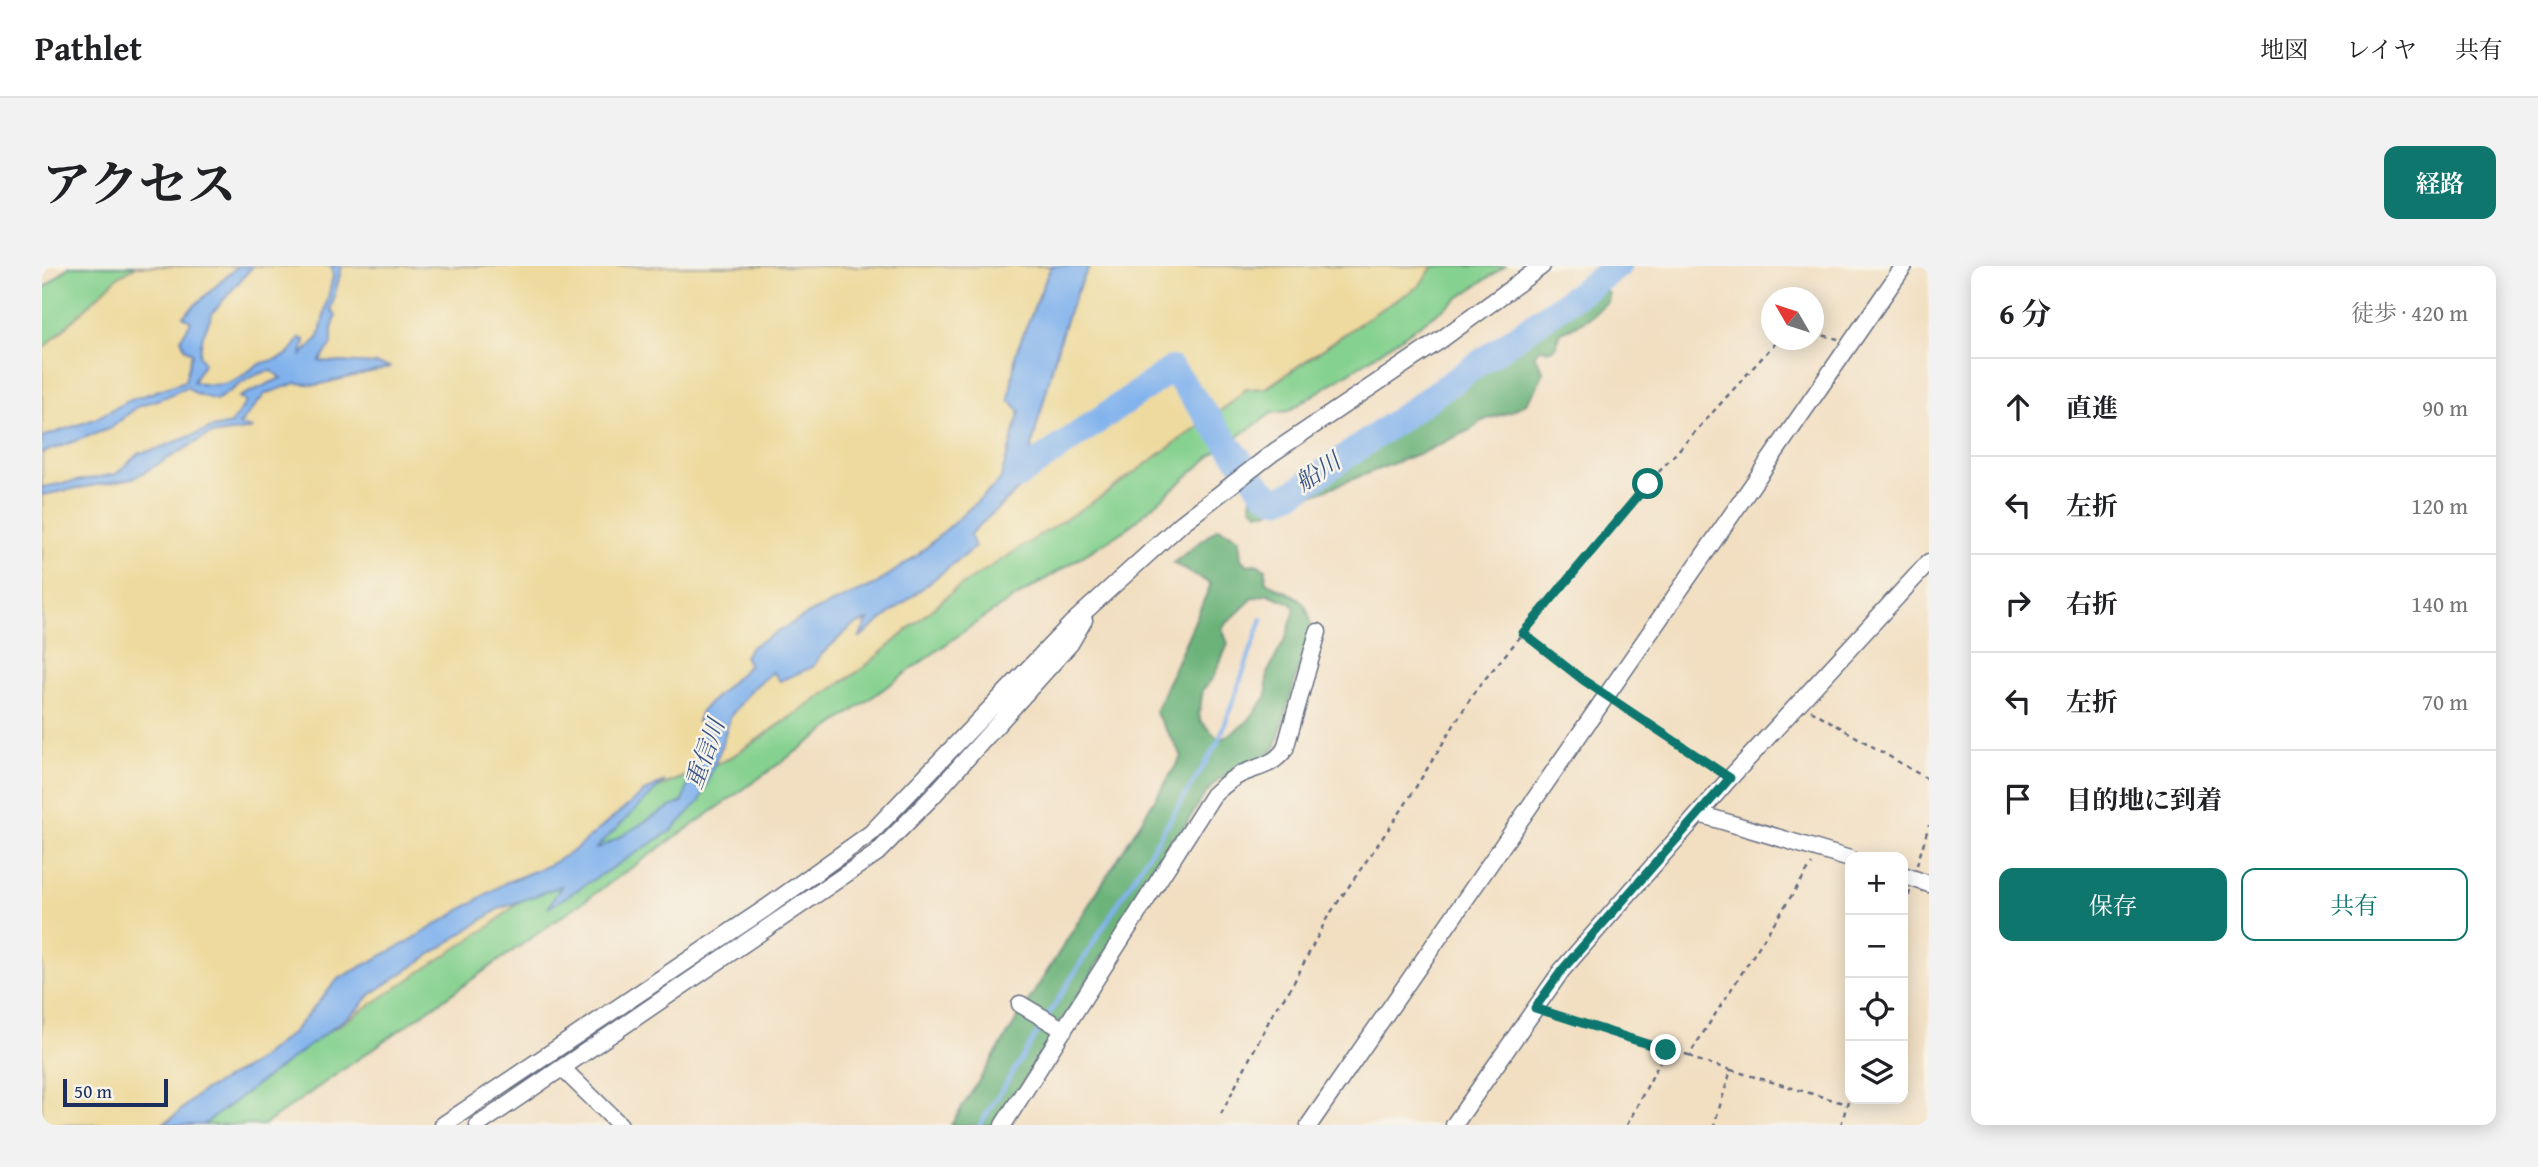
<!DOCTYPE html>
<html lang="ja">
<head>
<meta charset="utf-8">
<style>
  body { margin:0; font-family:"Gentium Book Plus","Noto Serif JP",serif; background:#f2f2f2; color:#202124 }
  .controls { position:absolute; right:21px; bottom:21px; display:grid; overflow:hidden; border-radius:14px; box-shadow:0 4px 18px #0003 }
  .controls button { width:63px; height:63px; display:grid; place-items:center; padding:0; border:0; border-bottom:2px solid #e0e0e0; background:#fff; color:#202124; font:35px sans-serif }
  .compass { position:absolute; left:1719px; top:21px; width:63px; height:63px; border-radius:50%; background:#fff; box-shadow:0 4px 18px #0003; rotate:309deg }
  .scale { position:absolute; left:21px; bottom:18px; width:105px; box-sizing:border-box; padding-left:7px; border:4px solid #1b2f5e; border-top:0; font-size:19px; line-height:24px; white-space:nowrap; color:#1b2f5e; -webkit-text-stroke:5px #f7f3e8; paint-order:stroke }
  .stop { position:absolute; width:21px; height:21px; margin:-16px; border:5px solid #0f766e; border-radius:50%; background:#fff }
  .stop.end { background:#0f766e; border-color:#fff; box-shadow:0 2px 7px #0008 }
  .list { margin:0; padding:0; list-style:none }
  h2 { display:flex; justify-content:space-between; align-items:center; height:91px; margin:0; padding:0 28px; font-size:30px }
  h2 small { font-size:23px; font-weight:400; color:#757577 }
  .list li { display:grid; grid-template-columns:46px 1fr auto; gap:21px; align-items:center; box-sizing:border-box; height:98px; padding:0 28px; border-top:2px solid #e0e0e0 }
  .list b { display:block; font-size:26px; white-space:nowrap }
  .list em { font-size:23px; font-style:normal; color:#757577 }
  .actions { display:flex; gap:14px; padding:21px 28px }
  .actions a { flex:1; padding:16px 0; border:2px solid #0f766e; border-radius:14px; text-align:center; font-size:24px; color:#0f766e }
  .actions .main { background:#0f766e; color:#fff }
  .icon { flex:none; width:38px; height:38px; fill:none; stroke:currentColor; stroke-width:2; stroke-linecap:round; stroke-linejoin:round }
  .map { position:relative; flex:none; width:1887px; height:859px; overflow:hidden; border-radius:14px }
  header { display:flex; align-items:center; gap:42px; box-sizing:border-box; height:98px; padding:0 35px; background:#fff; border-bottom:2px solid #e0e0e0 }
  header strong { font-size:33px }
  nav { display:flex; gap:38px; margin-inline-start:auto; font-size:24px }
  .intro { display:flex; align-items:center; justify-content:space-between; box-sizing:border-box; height:168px; padding:0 42px }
  h1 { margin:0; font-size:49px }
  .button { padding:18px 32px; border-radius:14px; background:#0f766e; color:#fff; font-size:24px; font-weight:700 }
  main { display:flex; gap:42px; padding:0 42px }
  aside { flex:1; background:#fff; border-radius:14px; box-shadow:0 4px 18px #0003 }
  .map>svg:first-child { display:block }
  .green { fill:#85d18f; stroke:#508076; stroke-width:2 }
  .forest { fill:#6cb37a; stroke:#44716c; stroke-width:2; fill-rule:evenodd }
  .sand { fill:#eeda9e; stroke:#84847e; stroke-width:2 }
  .water { fill:#81b2ed; stroke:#4e70a6; stroke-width:2 }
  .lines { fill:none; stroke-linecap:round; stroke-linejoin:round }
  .stream { stroke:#81b2ed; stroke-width:4.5 }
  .river { stroke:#81b2ed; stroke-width:26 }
  .minor-casing { stroke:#666d81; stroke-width:19 }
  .path { stroke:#666d81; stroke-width:2.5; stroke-dasharray:5 5; stroke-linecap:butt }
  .minor { stroke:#fff; stroke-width:16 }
  .route { stroke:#0f766e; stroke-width:9 }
  .labels { text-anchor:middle; stroke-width:5; stroke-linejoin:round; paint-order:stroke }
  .water-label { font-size:24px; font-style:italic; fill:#3a5689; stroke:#f7f3e8 }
</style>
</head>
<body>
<header>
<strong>Pathlet</strong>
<nav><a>地図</a><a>レイヤ</a><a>共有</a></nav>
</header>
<div class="intro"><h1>アクセス</h1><a class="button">経路</a></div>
<main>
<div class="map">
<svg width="1887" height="859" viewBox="0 0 1887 859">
  <rect width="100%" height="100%" fill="#f7f3e8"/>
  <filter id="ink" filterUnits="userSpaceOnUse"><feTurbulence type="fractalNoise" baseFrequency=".0143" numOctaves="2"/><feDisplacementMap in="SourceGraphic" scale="14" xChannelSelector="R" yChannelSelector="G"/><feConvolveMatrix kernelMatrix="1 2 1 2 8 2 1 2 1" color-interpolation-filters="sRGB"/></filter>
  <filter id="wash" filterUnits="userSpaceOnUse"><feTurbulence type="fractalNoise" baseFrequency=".00686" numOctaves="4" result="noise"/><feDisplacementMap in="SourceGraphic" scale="28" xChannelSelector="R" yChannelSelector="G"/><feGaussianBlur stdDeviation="1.57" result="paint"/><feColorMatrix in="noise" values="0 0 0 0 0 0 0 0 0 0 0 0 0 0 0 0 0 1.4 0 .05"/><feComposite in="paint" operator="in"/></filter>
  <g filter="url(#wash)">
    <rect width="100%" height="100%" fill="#f2dfc2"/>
    <!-- green -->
    <path class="green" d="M28 0H95L77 10 0 84V24Z
      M1391 0H1463L1322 97 1246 145 1230 147 1171 188 1083 264 942 351 692 530 222 859H117L296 760 598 532 624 518 686 493 714 475 821 402 912 324 1190 136 1204 123 1225 122 1330 49 1377 20Z"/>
    <!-- forest -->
    <path class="forest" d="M1561 22 1567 28 1566 36C1558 40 1558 43 1552 48 1546 53 1527 64 1519 66L1514 80 1509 84 1498 83 1492 89 1502 106 1494 123 1484 137 1468 146 1442 154 1430 163 1386 184 1226 246H1216L1209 240 1210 231 1215 228 1235 235 1246 232 1322 183 1553 23Z
      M1176 262 1197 272 1199 293 1205 299 1214 298 1224 303 1223 315C1247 331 1264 325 1269 359L1234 480 1228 487 1176 514 1163 528 954 859H909L1140 490 1113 446 1169 318 1131 297ZM1226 328 1249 337 1253 343 1245 369 1225 408V430L1205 456 1178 475 1158 454 1157 448 1161 423 1171 412 1186 378 1180 362 1211 332Z"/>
    <!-- sand -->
    <path class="sand" d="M95 0H1391L1377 20 1330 49 1224 122 1204 123 1190 136 1061 229 912 324 821 402 713 475 686 493 624 518 598 532 451 658 296 760 117 859H0V84L77 10Z"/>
    <!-- water -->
    <path class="water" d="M196 0H211L171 46 161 69 157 89 162 97 151 116C164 120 183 120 195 113 203 109 210 101 218 98 240 90 244 96 258 72L263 74 260 89 277 71 291 10 289 0H300L289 44 294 50 290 63V78L277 95 336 98 349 101 275 119 254 117 223 128 197 159 211 163 167 169 92 212 0 229V221L74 208 97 187 112 184 170 162 189 158 204 136 197 131 239 112 230 105C210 106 192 124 174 134L154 128 145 121 126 130 95 141 69 162 0 187V171L53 153 86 135 143 115 150 87 143 82 139 72 149 56 141 50Z
      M1009 0H1048C1025 39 1015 83 1004 127 996 156 987 185 985 216L928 268 933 281 817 372 826 354 810 360 779 389 771 401 738 415 731 406 710 423 688 451 679 482 658 535 629 565 506 642 519 620 457 643 328 729 316 743 161 859H122L159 826 211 798 251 766 296 713 364 677 463 617 507 599 531 585 602 526 623 515 553 583C584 572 609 547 641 536L647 515 657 495 661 458 655 456 659 445 707 399 702 390 709 381 770 346 834 318 877 288 958 215 978 145 967 134 974 86Z"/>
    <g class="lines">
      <!-- stream -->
      <path class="stream" d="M938 859 1177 475 1220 353"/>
      <!-- river -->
      <path class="river" d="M975 211 1130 103 1222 226 1236 233 1252 226 1309 187 1576 0"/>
    </g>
  </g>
  <g filter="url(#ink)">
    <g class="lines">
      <defs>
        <path id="minor" d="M1657 548 1808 593
          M1861 609 1887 618
          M978 738 1022 764
          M520 802 578 859
          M401 859 724 642 829 567 1029 358 1140 257 1232 186 1400 73 1500 0
          M436 859 835 587 890 531 1028 378 1042 354
          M961 859 1171 529C1180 521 1188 513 1199 508 1217 500 1231 500 1243 483L1276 366
          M1267 859 1862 0
          M1412 859 1520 704 1688 512 1887 296"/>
      </defs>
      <!-- minor casing -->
      <use href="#minor" class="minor-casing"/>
      <!-- path -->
      <path class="path" d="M1772 67 1796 73
        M1482 368 1552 421
        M1578 438 1677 505
        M1769 444 1887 514
        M1875 599 1887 559
        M1861 649 1868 625
        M1509 747 1624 784 1647 789 1770 598
        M1647 789 1655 794 1689 804 1672 859
        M1689 804 1805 838
        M1179 848 1232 745 1249 722 1285 652 1361 542 1433 425 1606 218 1736 74
        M1585 859 1624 784
        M1799 859 1808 828"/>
      <!-- minor -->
      <use href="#minor" class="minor"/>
    </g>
  </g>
  <g class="lines" filter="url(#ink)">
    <!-- route -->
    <path class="route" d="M1606 218 1481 367 1541 414 1688 512 1520 704 1493 742 1624 784"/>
  </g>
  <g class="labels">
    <!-- water labels -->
    <g class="water-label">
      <text transform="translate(1276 206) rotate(-34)" y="8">船川</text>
      <text transform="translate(663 488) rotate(-70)" y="8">重信川</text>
    </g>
  </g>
</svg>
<div class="controls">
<button>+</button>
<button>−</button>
<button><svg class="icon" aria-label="locate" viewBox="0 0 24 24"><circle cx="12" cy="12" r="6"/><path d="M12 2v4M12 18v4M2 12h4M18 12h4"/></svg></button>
<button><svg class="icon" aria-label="layers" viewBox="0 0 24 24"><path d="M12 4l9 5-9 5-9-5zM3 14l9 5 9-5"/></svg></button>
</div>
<svg class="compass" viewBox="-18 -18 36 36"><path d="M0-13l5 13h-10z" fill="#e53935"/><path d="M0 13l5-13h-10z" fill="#757577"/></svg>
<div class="scale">50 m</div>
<div class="stop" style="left:1606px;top:218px"></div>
<div class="stop end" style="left:1624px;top:784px"></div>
</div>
<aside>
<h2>6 分<small>徒歩 · 420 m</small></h2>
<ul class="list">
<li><svg class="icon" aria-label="ahead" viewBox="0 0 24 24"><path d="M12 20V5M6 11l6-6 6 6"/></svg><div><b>直進</b></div><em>90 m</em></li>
<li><svg class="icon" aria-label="left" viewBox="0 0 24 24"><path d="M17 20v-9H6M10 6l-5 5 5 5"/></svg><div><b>左折</b></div><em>120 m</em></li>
<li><svg class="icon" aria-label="right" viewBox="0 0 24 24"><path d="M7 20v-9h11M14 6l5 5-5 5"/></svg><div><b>右折</b></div><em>140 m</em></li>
<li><svg class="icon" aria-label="left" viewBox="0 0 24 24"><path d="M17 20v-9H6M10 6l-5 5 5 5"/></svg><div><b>左折</b></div><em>70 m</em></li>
<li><svg class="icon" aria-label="arrive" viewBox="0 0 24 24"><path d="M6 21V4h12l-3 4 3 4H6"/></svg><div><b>目的地に到着</b></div></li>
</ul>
<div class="actions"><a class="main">保存</a><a>共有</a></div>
</aside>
</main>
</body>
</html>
